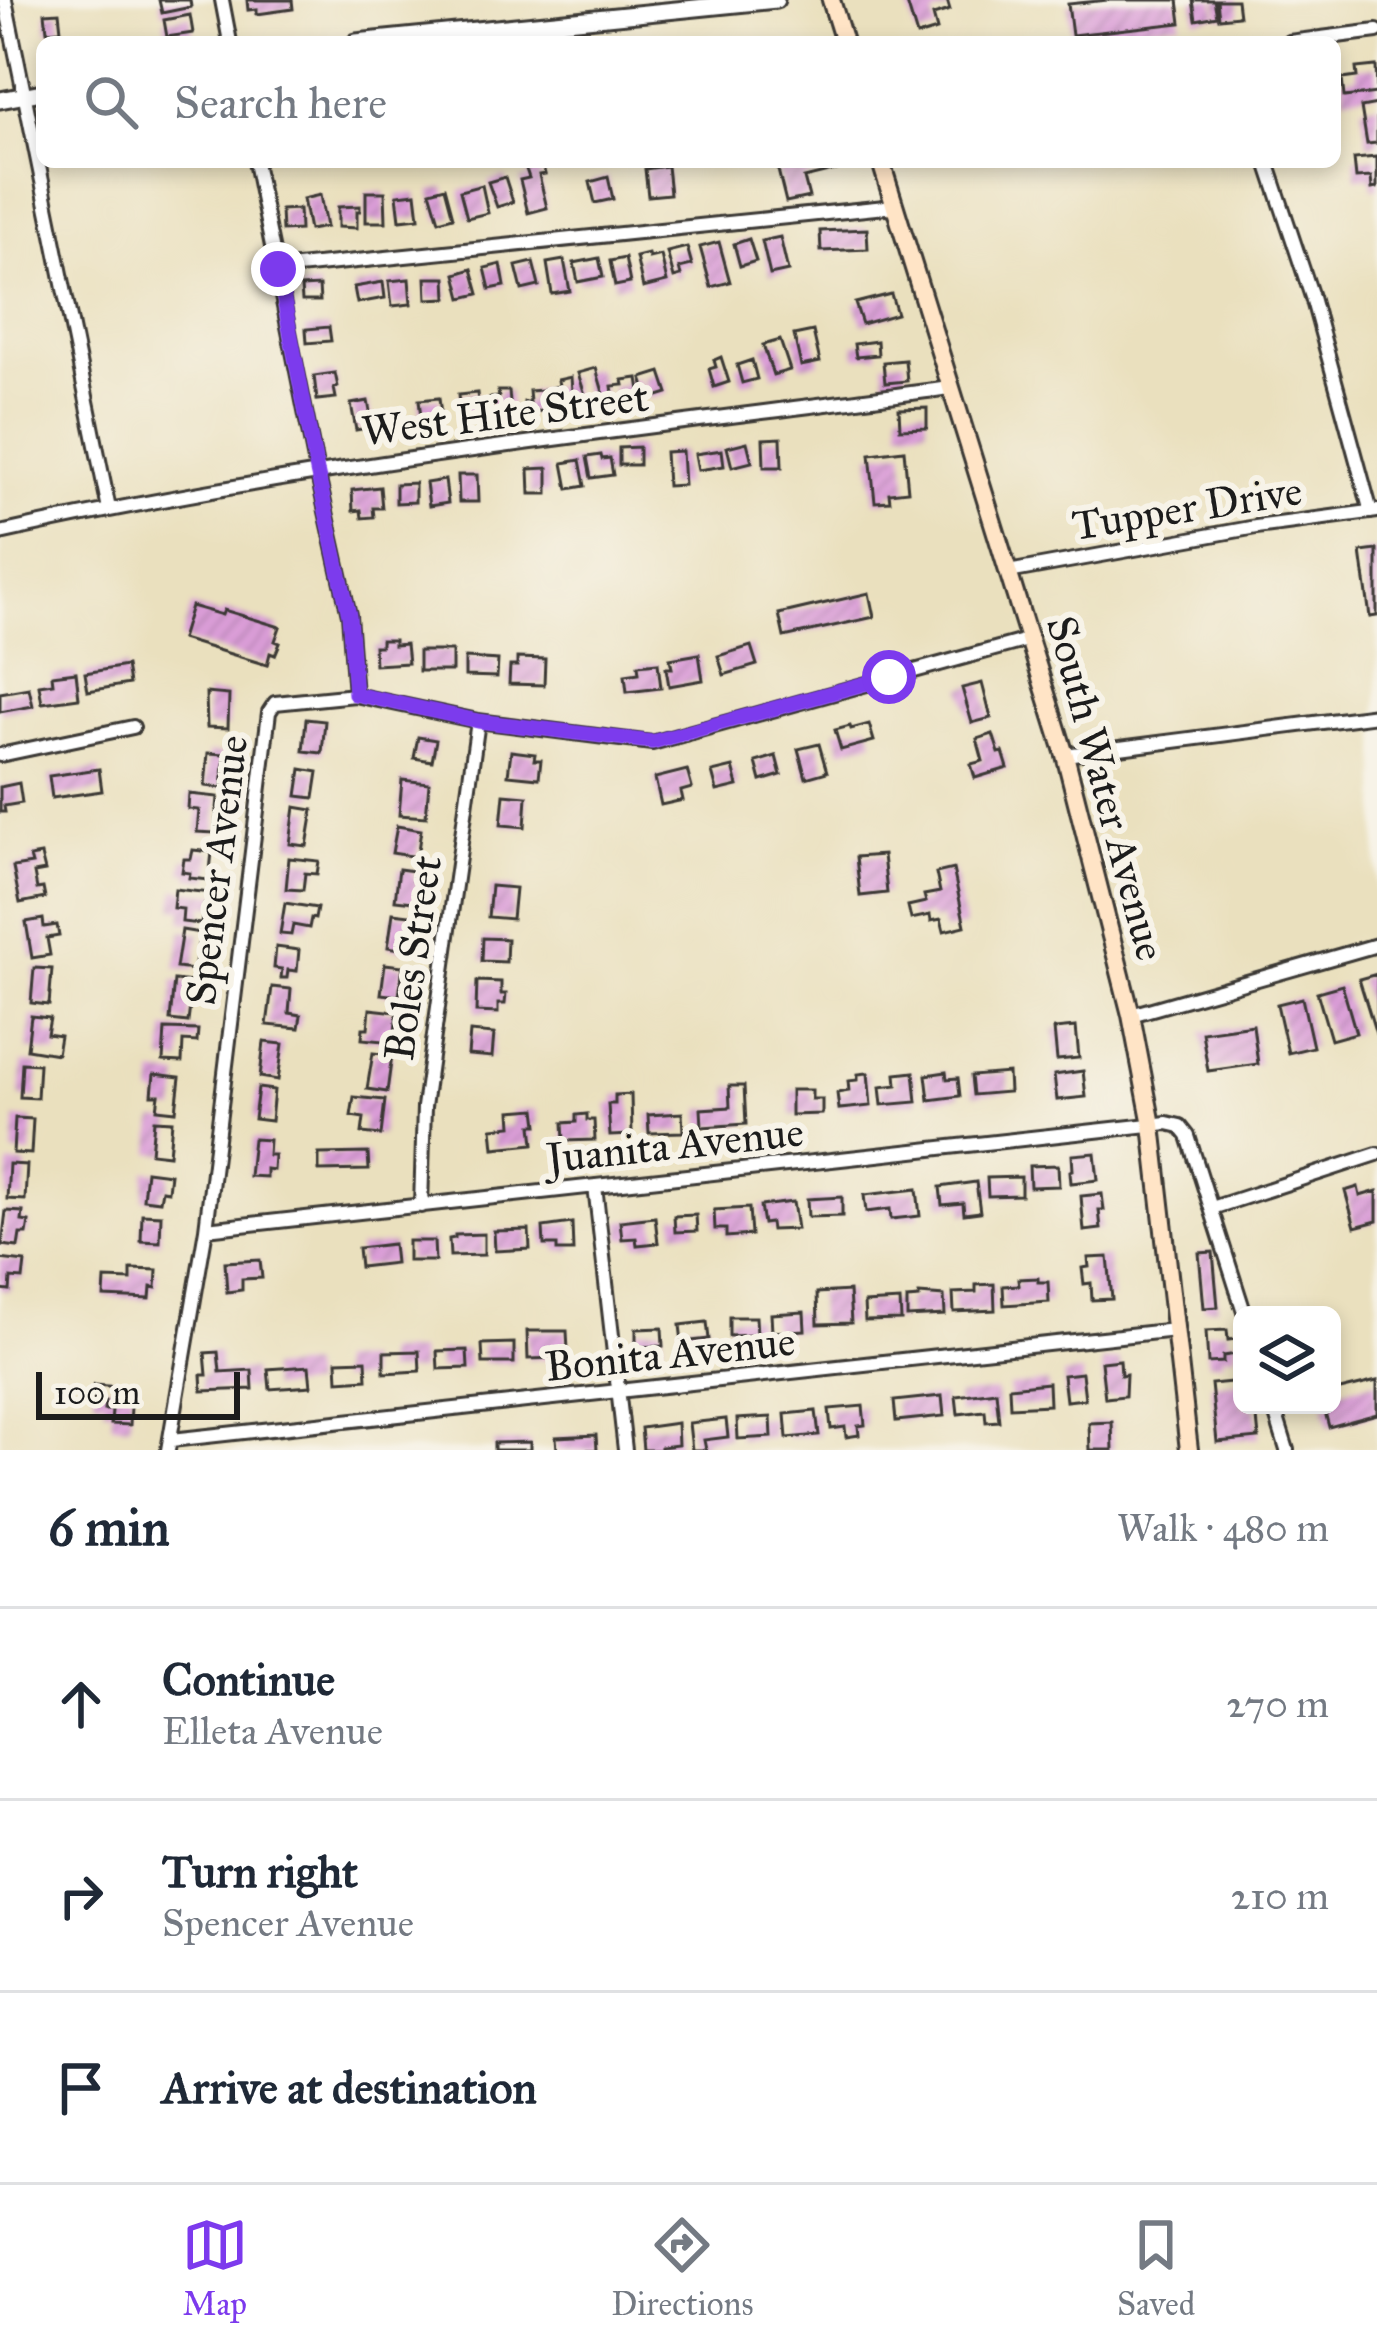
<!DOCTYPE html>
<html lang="en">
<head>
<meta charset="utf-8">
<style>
  body { margin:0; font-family:"IM FELL Great Primer",serif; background:#f6f6f7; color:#1f2937 }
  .controls { position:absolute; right:36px; bottom:36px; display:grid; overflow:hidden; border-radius:18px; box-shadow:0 6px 18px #0003 }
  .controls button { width:108px; height:108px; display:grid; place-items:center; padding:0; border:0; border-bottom:3px solid #e0e1e3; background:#fff; color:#1f2937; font:60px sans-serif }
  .scale { position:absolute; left:36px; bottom:30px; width:204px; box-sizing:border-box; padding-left:12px; border:6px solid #1c1c1c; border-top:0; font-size:33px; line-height:42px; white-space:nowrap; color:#1c1c1c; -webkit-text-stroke:9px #f7f3e8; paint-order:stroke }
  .stop { position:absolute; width:36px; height:36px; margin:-27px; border:9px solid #7c3aed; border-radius:50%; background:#fff }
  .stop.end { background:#7c3aed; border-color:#fff; box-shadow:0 3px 12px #0008 }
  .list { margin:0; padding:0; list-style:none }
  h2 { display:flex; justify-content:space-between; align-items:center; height:156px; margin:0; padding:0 48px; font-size:51px }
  h2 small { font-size:39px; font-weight:400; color:#747a83 }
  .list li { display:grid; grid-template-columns:78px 1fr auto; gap:36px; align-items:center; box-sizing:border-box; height:192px; padding:0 48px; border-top:3px solid #e0e1e3 }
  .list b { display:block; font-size:45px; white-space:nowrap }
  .list p { margin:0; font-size:39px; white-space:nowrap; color:#747a83 }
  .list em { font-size:39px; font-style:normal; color:#747a83 }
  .icon { flex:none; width:66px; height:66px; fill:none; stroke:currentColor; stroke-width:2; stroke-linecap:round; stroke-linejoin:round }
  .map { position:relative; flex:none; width:1377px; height:1450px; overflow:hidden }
  .search { position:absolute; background:#fff; box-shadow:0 6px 18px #0003; left:36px; right:36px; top:36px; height:132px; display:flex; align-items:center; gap:30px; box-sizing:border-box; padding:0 42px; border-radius:18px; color:#747a83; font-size:45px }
  .sheet { height:732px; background:#fff }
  nav { display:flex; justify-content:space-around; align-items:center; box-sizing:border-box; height:168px; border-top:3px solid #e0e1e3; background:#fff; font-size:33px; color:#747a83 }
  nav a { display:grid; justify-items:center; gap:6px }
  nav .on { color:#7c3aed }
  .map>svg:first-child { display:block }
  .building { fill:url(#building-hatch) }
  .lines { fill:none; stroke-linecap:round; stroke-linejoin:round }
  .minor-casing { stroke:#3b3934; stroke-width:18 }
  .tertiary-casing { stroke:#3b3934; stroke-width:21 }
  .secondary-casing { stroke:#3b3934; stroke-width:22 }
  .minor { stroke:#fff; stroke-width:12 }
  .tertiary { stroke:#fff; stroke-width:15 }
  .secondary { stroke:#ffe4c6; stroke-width:16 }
  .route { stroke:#7c3aed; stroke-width:15 }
  .labels { text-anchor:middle; stroke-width:12; stroke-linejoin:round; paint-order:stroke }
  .street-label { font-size:42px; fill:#1c1c1c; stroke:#f7f3e8 }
</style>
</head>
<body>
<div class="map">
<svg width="1377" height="1450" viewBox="0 0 1377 1450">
  <defs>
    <pattern id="building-hatch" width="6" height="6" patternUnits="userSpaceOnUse" patternTransform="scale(3)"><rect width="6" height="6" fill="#da9dd7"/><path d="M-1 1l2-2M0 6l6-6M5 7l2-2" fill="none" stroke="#ba87b8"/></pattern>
  </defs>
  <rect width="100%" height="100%" fill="#f7f3e8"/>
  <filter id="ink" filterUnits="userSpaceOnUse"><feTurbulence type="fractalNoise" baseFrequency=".00833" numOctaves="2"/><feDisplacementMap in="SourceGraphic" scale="24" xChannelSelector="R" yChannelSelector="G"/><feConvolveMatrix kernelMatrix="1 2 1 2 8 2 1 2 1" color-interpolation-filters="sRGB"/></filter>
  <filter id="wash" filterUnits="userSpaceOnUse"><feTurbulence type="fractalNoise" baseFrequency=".004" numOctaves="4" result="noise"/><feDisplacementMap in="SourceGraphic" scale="48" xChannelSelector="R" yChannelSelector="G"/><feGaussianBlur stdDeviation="2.7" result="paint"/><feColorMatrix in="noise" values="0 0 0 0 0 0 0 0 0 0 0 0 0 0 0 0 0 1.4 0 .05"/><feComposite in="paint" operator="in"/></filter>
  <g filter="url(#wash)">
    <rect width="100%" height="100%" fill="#eae0be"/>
    <g id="blocks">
      <!-- building -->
      <path class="building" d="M159 0H190L191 7 162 13Z
        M247 0H292L293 9 257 14V9L248 10Z
        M906 0H947L950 10 933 15 937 30 917 36Z
        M1108 0H1178L1181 23 1072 35 1068 4Z
        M1193 0H1214L1217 16 1196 20Z
        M1217 0H1237L1239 16 1219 18Z
        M59 12 61 30 47 31 45 13Z
        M190 15 193 33 167 37 164 20Z
        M1376 66 1377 93 1344 97 1342 79 1357 77 1356 68Z
        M1377 104V143L1367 144 1361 107Z
        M1377 157V188L1372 189 1371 177 1356 178 1354 159Z
        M542 162 545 174 539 175 547 208 528 213 520 180 529 178 526 169 534 167 533 163Z
        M776 162H843L845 168 804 178 809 197 786 202Z
        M667 166 670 194 648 196 645 169Z
        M505 177 513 202 497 207 488 182Z
        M608 177 613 199 595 203 590 182Z
        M482 185 488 213 467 218 460 191Z
        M445 187 453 217 439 221 430 191Z
        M366 192H385L386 222H366Z
        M416 193 419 218 400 220 397 195Z
        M320 195 326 227 309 230 303 199Z
        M360 206V211H357V228L338 227V207Z
        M299 209 300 230 282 231 281 210Z
        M867 229 868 249 821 251 820 231Z
        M780 237 788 271 770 275 762 241Z
        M749 239 756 261 740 266 734 244Z
        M719 242 730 282 711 287 700 247Z
        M687 247 692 265 679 268 681 276 674 278 667 252Z
        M648 254 649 258 661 255 667 282 643 288 636 257Z
        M599 258 603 277 578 282 574 263Z
        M625 258 630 283 615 286 610 261Z
        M564 260 570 291 552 294 547 263Z
        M533 262 539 286 522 290 516 266Z
        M501 264 505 286 490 289 485 268Z
        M472 269 479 294 462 298 456 274Z
        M426 278H446L447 298 427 299Z
        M409 279 411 304 392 306 389 281Z
        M383 282 385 298 357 303 354 287Z
        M319 286 320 301H302L301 287Z
        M891 294 897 314 862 324 855 303Z
        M329 327 331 341 307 343 306 329Z
        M813 331 820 362 801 366 794 335Z
        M780 340 790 370 773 375 763 345Z
        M877 341 878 355 856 357 854 344Z
        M721 357 729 382 714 387 709 369 716 367 714 360Z
        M752 360 757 379 742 383 737 365Z
        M905 360 907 381 885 383 883 362Z
        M596 368 605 399 588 404 578 373Z
        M661 372 668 393 649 399 642 378Z
        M335 373 338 387 334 388 336 398 317 400 314 376Z
        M571 377 573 405 555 409 550 388 559 386 558 380Z
        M638 378 641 397 614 401 612 386 624 385 623 380Z
        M543 390 544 411 524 412V402H530L529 391Z
        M498 391H509L511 415 492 417 490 398 499 397Z
        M477 393 480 418 461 421 458 395Z
        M439 398 442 424 422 426 419 400Z
        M368 401 373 427 356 430 351 404Z
        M927 408V428L900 429 899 409Z
        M781 438 782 467H764L763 439Z
        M747 442 752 462 732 467 727 447Z
        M639 447V465H619V448Z
        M722 450 724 466 698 470 695 454Z
        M904 450 908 491 889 493 890 501 875 502 870 454Z
        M682 451 684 485 667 486 665 452Z
        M601 455 602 459 610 458 613 475 591 478 587 457Z
        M580 460 585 486 568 489 563 463Z
        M548 468V494H530L529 469Z
        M458 475H477L478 502H459Z
        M445 480 448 503 429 506 426 483Z
        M415 483V502L396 503V484Z
        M380 487 382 508H373L374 517 362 518 361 510 353 511 352 490Z
        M1377 550V616L1370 617 1361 552Z
        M869 593 874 617 784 637 779 614Z
        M191 606 222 615 224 610 280 627 275 641 280 643 275 655 270 653 267 665 181 639Z
        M381 640H394V645L406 644 408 663 375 665 374 646H381Z
        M751 646 757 665 724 675 718 656Z
        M419 651H452V671H419Z
        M699 654 703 680 669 686 666 668H672L670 659Z
        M465 658 498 660 497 677 465 676Z
        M517 658 545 659 544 685 509 684 510 666H517Z
        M658 663 661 688 627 692 625 675 639 673 638 665Z
        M126 666 129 684 88 691 85 673Z
        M76 672 79 698 42 703 39 685 53 683 52 675Z
        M982 683 991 718 972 723 962 688Z
        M29 688 33 706 0 712V693Z
        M206 693 229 695 228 728 207 727Z
        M306 719 325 721 322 753 303 751Z
        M869 724 874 741 841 750 835 730 850 726 851 729Z
        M993 734 999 753 1003 752 1008 768 975 778 971 764 983 761 977 739Z
        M418 737 436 740 432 761 414 758Z
        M819 744 827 772 806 778 798 749Z
        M511 751 535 754 534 760H541L539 778 508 775Z
        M208 753 225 754 222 788 205 786Z
        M776 756 781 775 761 781 756 762Z
        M733 767 738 786 717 791 712 772Z
        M99 769 102 791 52 798 49 776Z
        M301 769 318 772 314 798 297 796Z
        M687 770 692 788 681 791 683 800 661 805 655 778Z
        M402 780 429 783 426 817 399 815Z
        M19 783 22 803 4 806 5 812H0V787Z
        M189 794 218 797 215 833 197 832 199 810 188 809Z
        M504 794 527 796 525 827 501 825Z
        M295 807 313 810 307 846 290 844Z
        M397 826 421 830 417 857 392 853Z
        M193 850 212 852 209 880 189 878 190 873 182 872 184 859H191Z
        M41 855 45 871 34 873 37 889 43 888 45 898 20 903 13 867 32 864 30 857Z
        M883 855 887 893 860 896 856 857Z
        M289 858 319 861 317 874 305 873 303 890 286 889Z
        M399 869 414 871 413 879H417L414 902 395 900Z
        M953 869 965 926 944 931 941 919 931 921 930 915 911 919 908 906 926 902 924 895 940 892 936 873Z
        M491 886 515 888 512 919 488 917Z
        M175 889 219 894 217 906 204 905 201 924 182 922 183 909 173 908Z
        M285 903 317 908 315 919 311 918 309 928 293 925 291 935 280 934Z
        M393 913 410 915 406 950 388 947Z
        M43 919 44 927 57 925 59 936 47 938 50 955 32 958 26 922Z
        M182 930 200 933 194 970 176 968Z
        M483 938 507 939 506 962 482 961Z
        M276 947 299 950 297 971 288 970 287 978H281L282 969 274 968Z
        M385 964 403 966 399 996 381 994Z
        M34 968 52 969 49 1005 31 1003Z
        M1377 974V1034H1376L1359 979Z
        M174 980 193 982 188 1022 170 1020Z
        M477 981 501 982V994H506L505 1004H498V1013L476 1012Z
        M1342 985 1356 1033 1331 1040 1317 992Z
        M272 987 291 989 289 1013 301 1015 299 1028 267 1025Z
        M1302 998 1313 1047 1288 1053 1277 1004Z
        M370 1009 397 1012 394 1042 362 1039 363 1028H368Z
        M31 1016 50 1018 47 1034 60 1036 57 1054 27 1049Z
        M1253 1025 1258 1064 1208 1071 1202 1032Z
        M1076 1027 1079 1058 1057 1060 1054 1029Z
        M165 1029 198 1030 197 1042 183 1041 182 1062 163 1061Z
        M470 1032 494 1034 492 1057 468 1055Z
        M264 1042 283 1044 278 1080 260 1077Z
        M373 1053 392 1055 387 1092 367 1089Z
        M22 1063 39 1064 37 1098 20 1097Z
        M1083 1071 1086 1097 1057 1100 1054 1075Z
        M914 1072 917 1102 882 1105 880 1087 897 1085 896 1074Z
        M946 1072 947 1079 958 1078 960 1096 929 1100 926 1075Z
        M868 1073 871 1106 839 1109 837 1093 849 1091 848 1081 858 1080V1074Z
        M1008 1073 1009 1092 973 1095 971 1076Z
        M154 1074 180 1077 176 1111 157 1109 159 1095H152Z
        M729 1086H744L746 1124 702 1127 701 1109 730 1107Z
        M258 1088 274 1090 271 1121 254 1119Z
        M791 1090H812V1099H822V1114L791 1115Z
        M631 1094 632 1135 610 1136 608 1104H615V1095Z
        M354 1097 385 1100 381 1135 362 1133 364 1118 351 1116Z
        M536 1109 538 1125H532L534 1144 494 1148 492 1128 512 1126 511 1111Z
        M682 1113 683 1132 649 1133 648 1115Z
        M587 1114V1120H594L595 1140 564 1141 563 1123 576 1122V1115Z
        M15 1118 33 1119 31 1154 13 1153Z
        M154 1120 172 1121 169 1155 151 1153Z
        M253 1139 269 1140 268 1155H274L273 1170 266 1169V1177L249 1176Z
        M368 1153 369 1170 319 1171V1154Z
        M1095 1153 1098 1180 1071 1183 1070 1171 1073 1170 1072 1155Z
        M9 1164 27 1165 25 1200 7 1199Z
        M1058 1165 1059 1186 1030 1187 1029 1166Z
        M146 1171 170 1174 168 1191 162 1190 160 1201 143 1199Z
        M1021 1177V1195L988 1196 987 1178Z
        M976 1182 980 1212 964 1214 963 1203 942 1205 940 1187Z
        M1358 1187 1360 1196 1377 1191V1221L1355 1227 1345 1191Z
        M917 1189 920 1216 891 1219 890 1209 866 1212 864 1195Z
        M1102 1194 1104 1210H1099L1101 1229 1084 1231 1081 1196Z
        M842 1197V1216L808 1217 807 1199Z
        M793 1202 797 1229 771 1230 770 1223 763 1224 760 1206Z
        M749 1208 751 1235 726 1237V1229H715L714 1210Z
        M6 1211 23 1212 22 1221 29 1222 27 1234H20L18 1247 2 1245Z
        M142 1214 161 1215 160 1242 141 1241Z
        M696 1215 697 1231 675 1232 674 1216Z
        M655 1217 658 1243 637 1245 636 1238 622 1239 620 1221Z
        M572 1223 573 1251H557V1245H544L543 1227Z
        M529 1230 530 1249 495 1251 494 1231Z
        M484 1234V1255L450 1256 449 1239 455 1238V1235Z
        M408 1241H434L435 1261H408Z
        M393 1244 395 1263 360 1267 358 1248Z
        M1213 1252 1218 1307 1204 1308 1199 1253Z
        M1108 1257 1112 1299 1092 1300 1091 1283 1084 1284 1082 1268 1089 1267 1088 1258Z
        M0 1259 25 1262 23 1279 11 1278 10 1291 0 1290Z
        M260 1260 262 1278 242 1279V1290L227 1292 225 1262Z
        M131 1269 157 1270 156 1288 151 1287 150 1299 104 1297 105 1279 131 1280Z
        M1038 1278V1282H1048L1049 1302 1004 1305 1003 1286 1019 1285 1018 1279Z
        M994 1284 995 1310 954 1312 953 1293 976 1292V1285Z
        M849 1291 851 1323 818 1324 817 1293Z
        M919 1294 944 1296 945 1315 907 1317V1299L919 1298Z
        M900 1301 901 1320 865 1321 864 1303Z
        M804 1312 805 1330 772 1332 771 1314Z
        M729 1317H756L757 1335 729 1336Z
        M707 1322 709 1339 682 1342 680 1325Z
        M662 1328 663 1346 636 1347V1329Z
        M1227 1330 1228 1340 1236 1339 1237 1354 1223 1356V1362L1208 1363 1206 1331Z
        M527 1331H567L568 1351H561V1358L528 1359Z
        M514 1343V1363H483L482 1344Z
        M467 1350 468 1368 438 1369 437 1351Z
        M419 1351 420 1371 384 1373V1352Z
        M218 1352 220 1372 252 1370 253 1389 202 1391 201 1375H207L205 1353Z
        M366 1360 367 1379 338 1381 337 1361Z
        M1120 1360 1121 1375 1126 1374 1125 1396 1105 1398 1101 1362Z
        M309 1366 311 1386 270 1389 268 1369Z
        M1082 1373 1085 1399 1066 1401 1063 1375Z
        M1242 1381V1405L1256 1408 1259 1438 1217 1442 1211 1384Z
        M1377 1381V1414L1329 1427 1323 1405H1332V1392Z
        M1048 1383 1049 1405 1010 1407 1009 1387Z
        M94 1385 132 1388 130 1425 111 1424 112 1410H104L105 1401 94 1400Z
        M996 1391 999 1421 986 1422 985 1411 958 1414 956 1396Z
        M942 1396 944 1416 896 1421 894 1401Z
        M863 1406 865 1425 858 1426 859 1435 846 1437 845 1427 831 1429 829 1409Z
        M816 1411 819 1435 787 1438 785 1414Z
        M771 1417 772 1437 738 1439 737 1419Z
        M726 1419 728 1437 704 1440 706 1450H692L689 1423Z
        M1112 1422 1113 1450H1090L1089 1423Z
        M677 1423 678 1445 661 1447V1450H643L641 1428Z
        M596 1435 597 1450H557L556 1437Z
        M530 1442V1450H494V1443Z"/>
    </g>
  </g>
  <g filter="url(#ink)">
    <use href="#blocks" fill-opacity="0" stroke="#3b3934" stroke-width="3"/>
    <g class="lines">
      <defs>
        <path id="minor" d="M5 0 109 509
          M222 0 230 42
          M1289 42 1377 31
          M255 162 317 471 349 615 355 695
          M1267 162 1312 297 1371 512
          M278 269 895 206
          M0 533C313 463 632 430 950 388
          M1008 572 1256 527 1377 511
          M0 755 133 727
          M1065 755 1377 715
          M1131 1015 1377 945
          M595 1186 625 1450
          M421 1206 424 1107 478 721
          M1212 1208 1377 1154
          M206 1229 1167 1123 1180 1126 1188 1136 1245 1315
          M1273 1405 1287 1450
          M171 1440 1175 1330
          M168 1450 206 1229 269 712 275 703 355 695 478 721 652 743 1031 639"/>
        <path id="tertiary" d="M356 42 776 0
          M0 100 42 92"/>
        <path id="secondary" d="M831 0 844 42
          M881 162 1065 755 1131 1015 1152 1125 1189 1450"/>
      </defs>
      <!-- minor casing -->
      <use href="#minor" class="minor-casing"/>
      <!-- tertiary casing -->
      <use href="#tertiary" class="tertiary-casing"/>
      <!-- secondary casing -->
      <use href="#secondary" class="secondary-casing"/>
      <!-- minor -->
      <use href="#minor" class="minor"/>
      <!-- tertiary -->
      <use href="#tertiary" class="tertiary"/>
      <!-- secondary -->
      <use href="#secondary" class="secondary"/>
    </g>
  </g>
  <g class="lines" filter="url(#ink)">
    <!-- route -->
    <path class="route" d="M278 269 317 471 349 615 355 694 478 721 652 742 889 677"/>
  </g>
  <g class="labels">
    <!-- street labels -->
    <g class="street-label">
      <text transform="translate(505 413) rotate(-7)" y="15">West Hite Street</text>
      <text transform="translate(1187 507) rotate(-9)" y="15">Tupper Drive</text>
      <text transform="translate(1107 788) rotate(75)" y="15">South Water Avenue</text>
      <text transform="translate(216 870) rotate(-83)" y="15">Spencer Avenue</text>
      <text transform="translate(412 958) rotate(-82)" y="15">Boles Street</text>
      <text transform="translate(675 1144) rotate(-6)" y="15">Juanita Avenue</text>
      <text transform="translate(670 1353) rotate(-6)" y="15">Bonita Avenue</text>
    </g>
  </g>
</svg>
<div class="controls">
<button><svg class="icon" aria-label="layers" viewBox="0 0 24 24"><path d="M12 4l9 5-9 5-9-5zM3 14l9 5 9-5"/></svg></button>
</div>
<div class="scale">100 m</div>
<div class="stop" style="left:889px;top:677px"></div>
<div class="stop end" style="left:278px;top:269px"></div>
<div class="search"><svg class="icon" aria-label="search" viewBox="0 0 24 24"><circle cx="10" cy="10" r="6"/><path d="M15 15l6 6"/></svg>Search here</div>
</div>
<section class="sheet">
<h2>6 min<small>Walk · 480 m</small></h2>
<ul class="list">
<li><svg class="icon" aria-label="ahead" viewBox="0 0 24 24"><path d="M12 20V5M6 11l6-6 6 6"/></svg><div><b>Continue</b><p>Elleta Avenue</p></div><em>270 m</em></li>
<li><svg class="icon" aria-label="right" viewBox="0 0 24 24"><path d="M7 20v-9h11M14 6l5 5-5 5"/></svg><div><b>Turn right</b><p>Spencer Avenue</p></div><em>210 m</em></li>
<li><svg class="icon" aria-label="arrive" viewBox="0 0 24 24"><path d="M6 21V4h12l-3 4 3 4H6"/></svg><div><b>Arrive at destination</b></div></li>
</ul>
</section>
<nav>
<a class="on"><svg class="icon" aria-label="map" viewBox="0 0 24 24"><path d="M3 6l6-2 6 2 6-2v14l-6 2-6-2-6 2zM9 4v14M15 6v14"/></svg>Map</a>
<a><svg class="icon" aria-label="directions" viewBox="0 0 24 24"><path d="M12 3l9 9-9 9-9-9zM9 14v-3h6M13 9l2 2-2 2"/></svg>Directions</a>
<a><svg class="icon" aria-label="saved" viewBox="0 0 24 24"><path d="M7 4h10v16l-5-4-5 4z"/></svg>Saved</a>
</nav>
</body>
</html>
